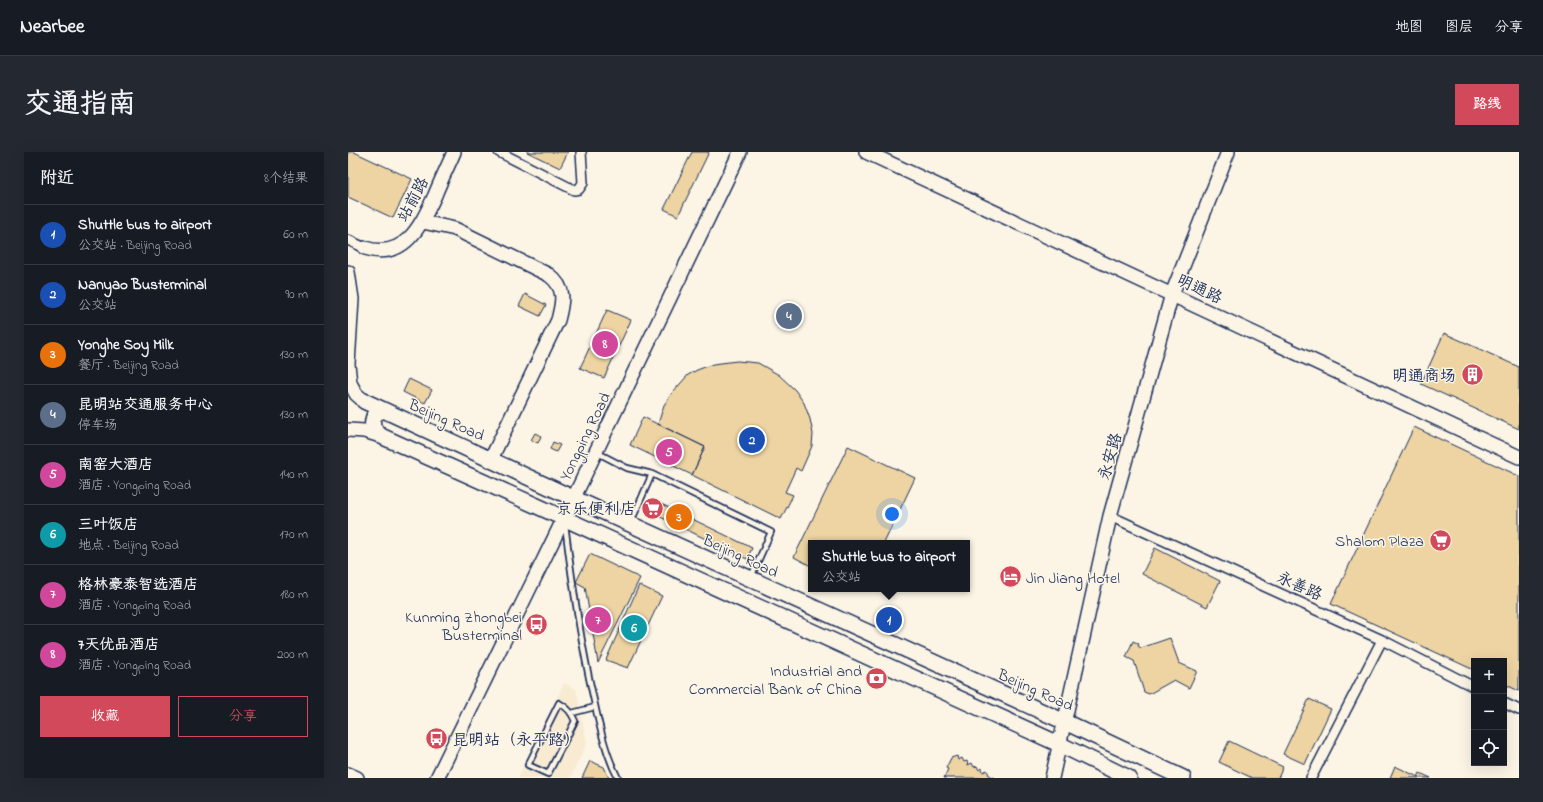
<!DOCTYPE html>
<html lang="zh">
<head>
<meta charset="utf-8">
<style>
  body { margin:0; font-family:"Indie Flower","LXGW WenKai TC",sans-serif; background:#242831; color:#f1f3f6 }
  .controls { position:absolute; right:12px; bottom:12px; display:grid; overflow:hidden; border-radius:0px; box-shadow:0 4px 16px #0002 }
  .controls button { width:36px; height:36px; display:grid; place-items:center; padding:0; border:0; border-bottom:1px solid #363941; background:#171b24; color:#f1f3f6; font:20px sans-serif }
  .you { position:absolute; left:544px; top:362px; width:14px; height:14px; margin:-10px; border:3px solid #fff; border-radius:50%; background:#1a73e8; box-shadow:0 0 0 6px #1a73e833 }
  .badge { display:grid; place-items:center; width:26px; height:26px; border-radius:50%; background:#d1495b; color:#fff; font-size:13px; font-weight:700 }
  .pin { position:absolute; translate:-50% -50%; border:2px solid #fff; box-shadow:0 1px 4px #0006 }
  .popup { position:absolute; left:460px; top:388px; width:162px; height:52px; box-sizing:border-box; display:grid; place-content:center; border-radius:0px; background:#171b24; filter:drop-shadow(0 1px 3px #0005); font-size:13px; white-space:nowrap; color:#9ea1a6 }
  .popup b { font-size:15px; color:#f1f3f6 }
  .popup::after { content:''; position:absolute; left:50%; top:100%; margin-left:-8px; border:8px solid transparent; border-top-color:#171b24 }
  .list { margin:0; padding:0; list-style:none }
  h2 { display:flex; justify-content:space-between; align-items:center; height:52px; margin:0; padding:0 16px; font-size:17px }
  h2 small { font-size:13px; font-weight:400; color:#9ea1a6 }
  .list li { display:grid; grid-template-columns:26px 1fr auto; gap:12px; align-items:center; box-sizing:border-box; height:60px; padding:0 16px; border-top:1px solid #363941 }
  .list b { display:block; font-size:15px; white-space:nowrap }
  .list p { margin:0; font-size:13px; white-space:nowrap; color:#9ea1a6 }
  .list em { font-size:13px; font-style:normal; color:#9ea1a6 }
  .actions { display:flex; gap:8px; padding:12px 16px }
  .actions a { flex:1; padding:9px 0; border:1px solid #d1495b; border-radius:0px; text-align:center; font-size:14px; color:#d1495b }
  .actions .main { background:#d1495b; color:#fff }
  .icon { flex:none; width:22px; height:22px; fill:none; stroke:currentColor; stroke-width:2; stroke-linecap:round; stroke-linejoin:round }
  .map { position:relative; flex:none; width:1171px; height:626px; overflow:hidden; border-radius:0px }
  header { display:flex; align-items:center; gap:24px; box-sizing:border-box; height:56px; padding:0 20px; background:#171b24; border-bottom:1px solid #363941 }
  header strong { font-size:19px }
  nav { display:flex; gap:22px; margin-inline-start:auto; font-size:14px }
  .intro { display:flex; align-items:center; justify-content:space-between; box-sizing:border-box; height:96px; padding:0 24px }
  h1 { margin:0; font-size:28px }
  .button { padding:10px 18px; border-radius:0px; background:#d1495b; color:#fff; font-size:14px; font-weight:700 }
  main { display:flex; gap:24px; padding:0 24px }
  aside { flex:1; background:#171b24; border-radius:0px; box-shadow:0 4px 16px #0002 }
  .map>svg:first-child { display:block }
  .built { fill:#f8ebd1 }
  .building { fill:#edd4a2; stroke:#1b2f5e }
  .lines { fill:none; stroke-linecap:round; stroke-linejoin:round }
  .lane-casing { stroke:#1b2f5e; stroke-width:8 }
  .street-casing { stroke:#1b2f5e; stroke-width:12 }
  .secondary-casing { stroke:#1b2f5e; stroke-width:16 }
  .primary-casing { stroke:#1b2f5e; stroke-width:18 }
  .lane { stroke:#fcf5e5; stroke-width:4.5 }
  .street { stroke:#fcf5e5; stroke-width:9 }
  .secondary { stroke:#fcf5e5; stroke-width:13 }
  .primary { stroke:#fcf5e5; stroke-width:15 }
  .labels { text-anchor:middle; stroke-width:3; stroke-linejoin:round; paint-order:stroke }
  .street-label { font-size:16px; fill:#1b2f5e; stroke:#fcf5e5 }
  .poi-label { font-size:16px; fill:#1b2f5e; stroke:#fcf5e5; text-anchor:end }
</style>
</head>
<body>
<header>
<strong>Nearbee</strong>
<nav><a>地图</a><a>图层</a><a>分享</a></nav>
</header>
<div class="intro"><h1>交通指南</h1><a class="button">路线</a></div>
<main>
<aside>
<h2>附近<small>8个结果</small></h2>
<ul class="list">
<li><span class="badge" style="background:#1a4fb4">1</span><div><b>Shuttle bus to airport</b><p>公交站 · Beijing Road</p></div><em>60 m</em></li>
<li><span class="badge" style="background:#1a4fb4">2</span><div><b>Nanyao Busterminal</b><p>公交站</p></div><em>90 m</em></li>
<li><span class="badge" style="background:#e8710a">3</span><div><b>Yonghe Soy Milk</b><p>餐厅 · Beijing Road</p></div><em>130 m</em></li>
<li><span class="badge" style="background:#5c6f8a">4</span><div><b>昆明站交通服务中心</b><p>停车场</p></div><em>130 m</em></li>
<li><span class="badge" style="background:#d1479c">5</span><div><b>南窑大酒店</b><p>酒店 · Yongping Road</p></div><em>140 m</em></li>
<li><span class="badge" style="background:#0f9aa8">6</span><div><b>三叶饭店</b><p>地点 · Beijing Road</p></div><em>170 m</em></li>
<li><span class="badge" style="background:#d1479c">7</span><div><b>格林豪泰智选酒店</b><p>酒店 · Yongping Road</p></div><em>180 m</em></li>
<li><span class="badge" style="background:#d1479c">8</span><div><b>7天优品酒店</b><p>酒店 · Yongping Road</p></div><em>200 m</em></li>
</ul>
<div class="actions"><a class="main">收藏</a><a>分享</a></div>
</aside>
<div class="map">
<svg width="1171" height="626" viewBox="0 0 1171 626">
  <rect width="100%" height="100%" fill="#fcf5e5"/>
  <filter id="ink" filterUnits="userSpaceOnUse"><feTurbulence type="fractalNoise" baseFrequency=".025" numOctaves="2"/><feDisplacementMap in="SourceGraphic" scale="8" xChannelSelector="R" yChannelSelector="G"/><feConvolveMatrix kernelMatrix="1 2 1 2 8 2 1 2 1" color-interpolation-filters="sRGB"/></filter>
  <g filter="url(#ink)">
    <!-- built -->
    <path class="built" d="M216 531 228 537 239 591 222 626H170Z"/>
    <!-- building -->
    <path class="building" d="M0 0H6L64 27 45 66 0 45Z
      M179 0H220L212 16Z
      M344 0H361L330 64 316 57Z
      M177 142 198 153 192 164 171 154Z
      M259 158 283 168 256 226 232 216Z
      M1096 181 1171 215V277L1073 232Z
      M389 209 410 211 431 223 447 238 456 251 462 267 465 282 464 294 453 319 448 316 437 340 445 343 433 367 344 323 357 295 310 272 316 253 324 241 340 223 349 218 365 212Z
      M61 227 84 238 77 251 55 240Z
      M295 265 357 295 344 323 282 293Z
      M1066 275 1171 324V539L1156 532V509H1126V518L983 452Z
      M187 281 193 284 190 291 183 288Z
      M205 290 212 293 208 300 202 297Z
      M500 294 567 326 536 391H463V414L446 405Z
      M305 348 404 396 399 407 300 359Z
      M807 396 872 429 859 455 794 422Z
      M242 402 292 426 250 511 237 435 228 430Z
      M291 433 314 444 280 516 258 508Z
      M822 486 831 511 849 519 841 536 826 528 801 542 796 540 786 509 778 505 785 489 791 492 790 494 793 496Z
      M961 547 983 557 957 612 935 602Z
      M881 589 935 615 930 626H904L871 610Z
      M609 604 610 608 614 606 616 610 619 609 620 613 624 611 626 615 629 614 631 618 634 616 635 620 639 618 641 623 647 626H596L600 617 598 616 603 606Z
      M242 609 256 615 261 626H234Z
      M1047 614 1070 625 1072 621 1083 626H1042Z"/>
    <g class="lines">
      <defs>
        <path id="lane" d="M248 300 279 316 304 322
          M283 370 304 322 423 380 403 425
          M217 372C224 430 232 487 245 544 251 572 257 601 270 626
          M211 551C220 556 223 560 227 569L200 622 180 613Z
          M224 561 247 555"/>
        <path id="street" d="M151 0 226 38 231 37 235 31 233 0
          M0 88 17 96
          M762 364 1034 488 1126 535
          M1156 551 1171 558
          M963 626 1034 488"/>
        <path id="secondary" d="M518 0 1171 305
          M75 70 107 77 201 123C218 136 215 149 210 168L143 307
          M17 96C57 109 73 73 87 43 93 28 100 14 106 0
          M0 120 4 147 0 212 2 231 8 242 16 249
          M0 278 16 279 33 284
          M0 622 9 626
          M89 626 216 366 392 0
          M704 626 762 364 824 142 880 0"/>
        <path id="primary" d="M16 249 225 346 717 570 835 626
          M35 258 27 262C22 273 25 277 33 284L189 354 713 593 781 626"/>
      </defs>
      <!-- lane casing -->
      <use href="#lane" class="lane-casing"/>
      <!-- street casing -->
      <use href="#street" class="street-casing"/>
      <!-- secondary casing -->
      <use href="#secondary" class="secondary-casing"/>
      <!-- primary casing -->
      <use href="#primary" class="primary-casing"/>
      <!-- lane -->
      <use href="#lane" class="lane"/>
      <!-- street -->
      <use href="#street" class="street"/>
      <!-- secondary -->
      <use href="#secondary" class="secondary"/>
      <!-- primary -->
      <use href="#primary" class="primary"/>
    </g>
  </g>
  <!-- icons -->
  <defs>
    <symbol id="building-disc" viewBox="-11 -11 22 22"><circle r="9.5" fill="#d1495b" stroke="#fcf5e5"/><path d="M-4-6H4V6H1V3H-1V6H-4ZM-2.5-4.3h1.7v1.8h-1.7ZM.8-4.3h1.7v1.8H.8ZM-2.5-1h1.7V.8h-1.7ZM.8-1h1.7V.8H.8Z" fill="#fff"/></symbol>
    <symbol id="supermarket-disc" viewBox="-11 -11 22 22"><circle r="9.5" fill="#d1495b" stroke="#fcf5e5"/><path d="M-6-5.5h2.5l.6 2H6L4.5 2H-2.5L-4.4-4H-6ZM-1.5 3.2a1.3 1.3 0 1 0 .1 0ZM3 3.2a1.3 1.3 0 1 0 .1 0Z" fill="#fff"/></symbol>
    <symbol id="hotel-disc" viewBox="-11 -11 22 22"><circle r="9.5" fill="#d1495b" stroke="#fcf5e5"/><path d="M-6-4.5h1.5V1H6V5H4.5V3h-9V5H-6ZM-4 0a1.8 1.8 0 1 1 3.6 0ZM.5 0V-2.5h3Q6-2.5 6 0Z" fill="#fff"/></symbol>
    <symbol id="bus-disc" viewBox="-11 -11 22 22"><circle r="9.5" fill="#d1495b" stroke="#fcf5e5"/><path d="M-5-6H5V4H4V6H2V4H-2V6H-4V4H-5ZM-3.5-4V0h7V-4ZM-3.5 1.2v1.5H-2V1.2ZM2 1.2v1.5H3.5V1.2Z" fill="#fff"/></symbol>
    <symbol id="bank-disc" viewBox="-11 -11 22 22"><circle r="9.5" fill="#d1495b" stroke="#fcf5e5"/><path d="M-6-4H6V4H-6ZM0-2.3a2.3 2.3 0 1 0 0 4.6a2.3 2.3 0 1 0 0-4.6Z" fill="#fff"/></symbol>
  </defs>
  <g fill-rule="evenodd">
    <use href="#building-disc" x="1112" y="210" width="25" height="25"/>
    <use href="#supermarket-disc" x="292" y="344" width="25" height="25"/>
    <use href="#supermarket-disc" x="1080" y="376" width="25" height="25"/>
    <use href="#hotel-disc" x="650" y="412" width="25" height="25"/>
    <use href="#bus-disc" x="176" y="460" width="25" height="25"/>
    <use href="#bank-disc" x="516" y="514" width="25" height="25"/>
    <use href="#bus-disc" x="76" y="574" width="25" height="25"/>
  </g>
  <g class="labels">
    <!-- street labels -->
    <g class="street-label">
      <text transform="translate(64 47) rotate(-62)" y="6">站前路</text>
      <text transform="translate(852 136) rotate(25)" y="6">明通路</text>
      <text transform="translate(99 267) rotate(24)" y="6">Beijing Road</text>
      <text transform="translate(236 284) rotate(-64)" y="6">Yongping Road</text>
      <text transform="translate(761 304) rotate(-74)" y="6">永安路</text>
      <text transform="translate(393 403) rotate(25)" y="6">Beijing Road</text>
      <text transform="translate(952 433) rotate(24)" y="6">永善路</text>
      <text transform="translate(688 537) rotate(24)" y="6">Beijing Road</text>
    </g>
    <!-- poi labels -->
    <g class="poi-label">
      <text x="1108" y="229">明通商场</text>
      <text x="288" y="362">京乐便利店</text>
      <text x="1076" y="394">Shalom Plaza</text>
      <text x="678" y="431" text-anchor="start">Jin Jiang Hotel</text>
      <text x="174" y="470">Kunming Zhongbei<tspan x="174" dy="18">Busterminal</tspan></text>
      <text x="514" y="524">Industrial and<tspan x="514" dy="18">Commercial Bank of China</tspan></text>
      <text x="104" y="593" text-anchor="start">昆明站（永平路）</text>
    </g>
  </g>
</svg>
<div class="controls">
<button>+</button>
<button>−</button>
<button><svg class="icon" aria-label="locate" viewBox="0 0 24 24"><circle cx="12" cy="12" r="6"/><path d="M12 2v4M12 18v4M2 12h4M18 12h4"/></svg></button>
</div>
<div class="you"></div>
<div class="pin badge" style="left:541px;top:468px;background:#1a4fb4">1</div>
<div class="popup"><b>Shuttle bus to airport</b>公交站</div>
<div class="pin badge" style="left:404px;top:288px;background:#1a4fb4">2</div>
<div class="pin badge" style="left:331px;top:365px;background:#e8710a">3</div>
<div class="pin badge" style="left:441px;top:164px;background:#5c6f8a">4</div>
<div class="pin badge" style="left:321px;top:300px;background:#d1479c">5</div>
<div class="pin badge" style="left:286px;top:476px;background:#0f9aa8">6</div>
<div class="pin badge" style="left:250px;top:468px;background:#d1479c">7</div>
<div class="pin badge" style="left:257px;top:192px;background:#d1479c">8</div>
</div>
</main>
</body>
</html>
